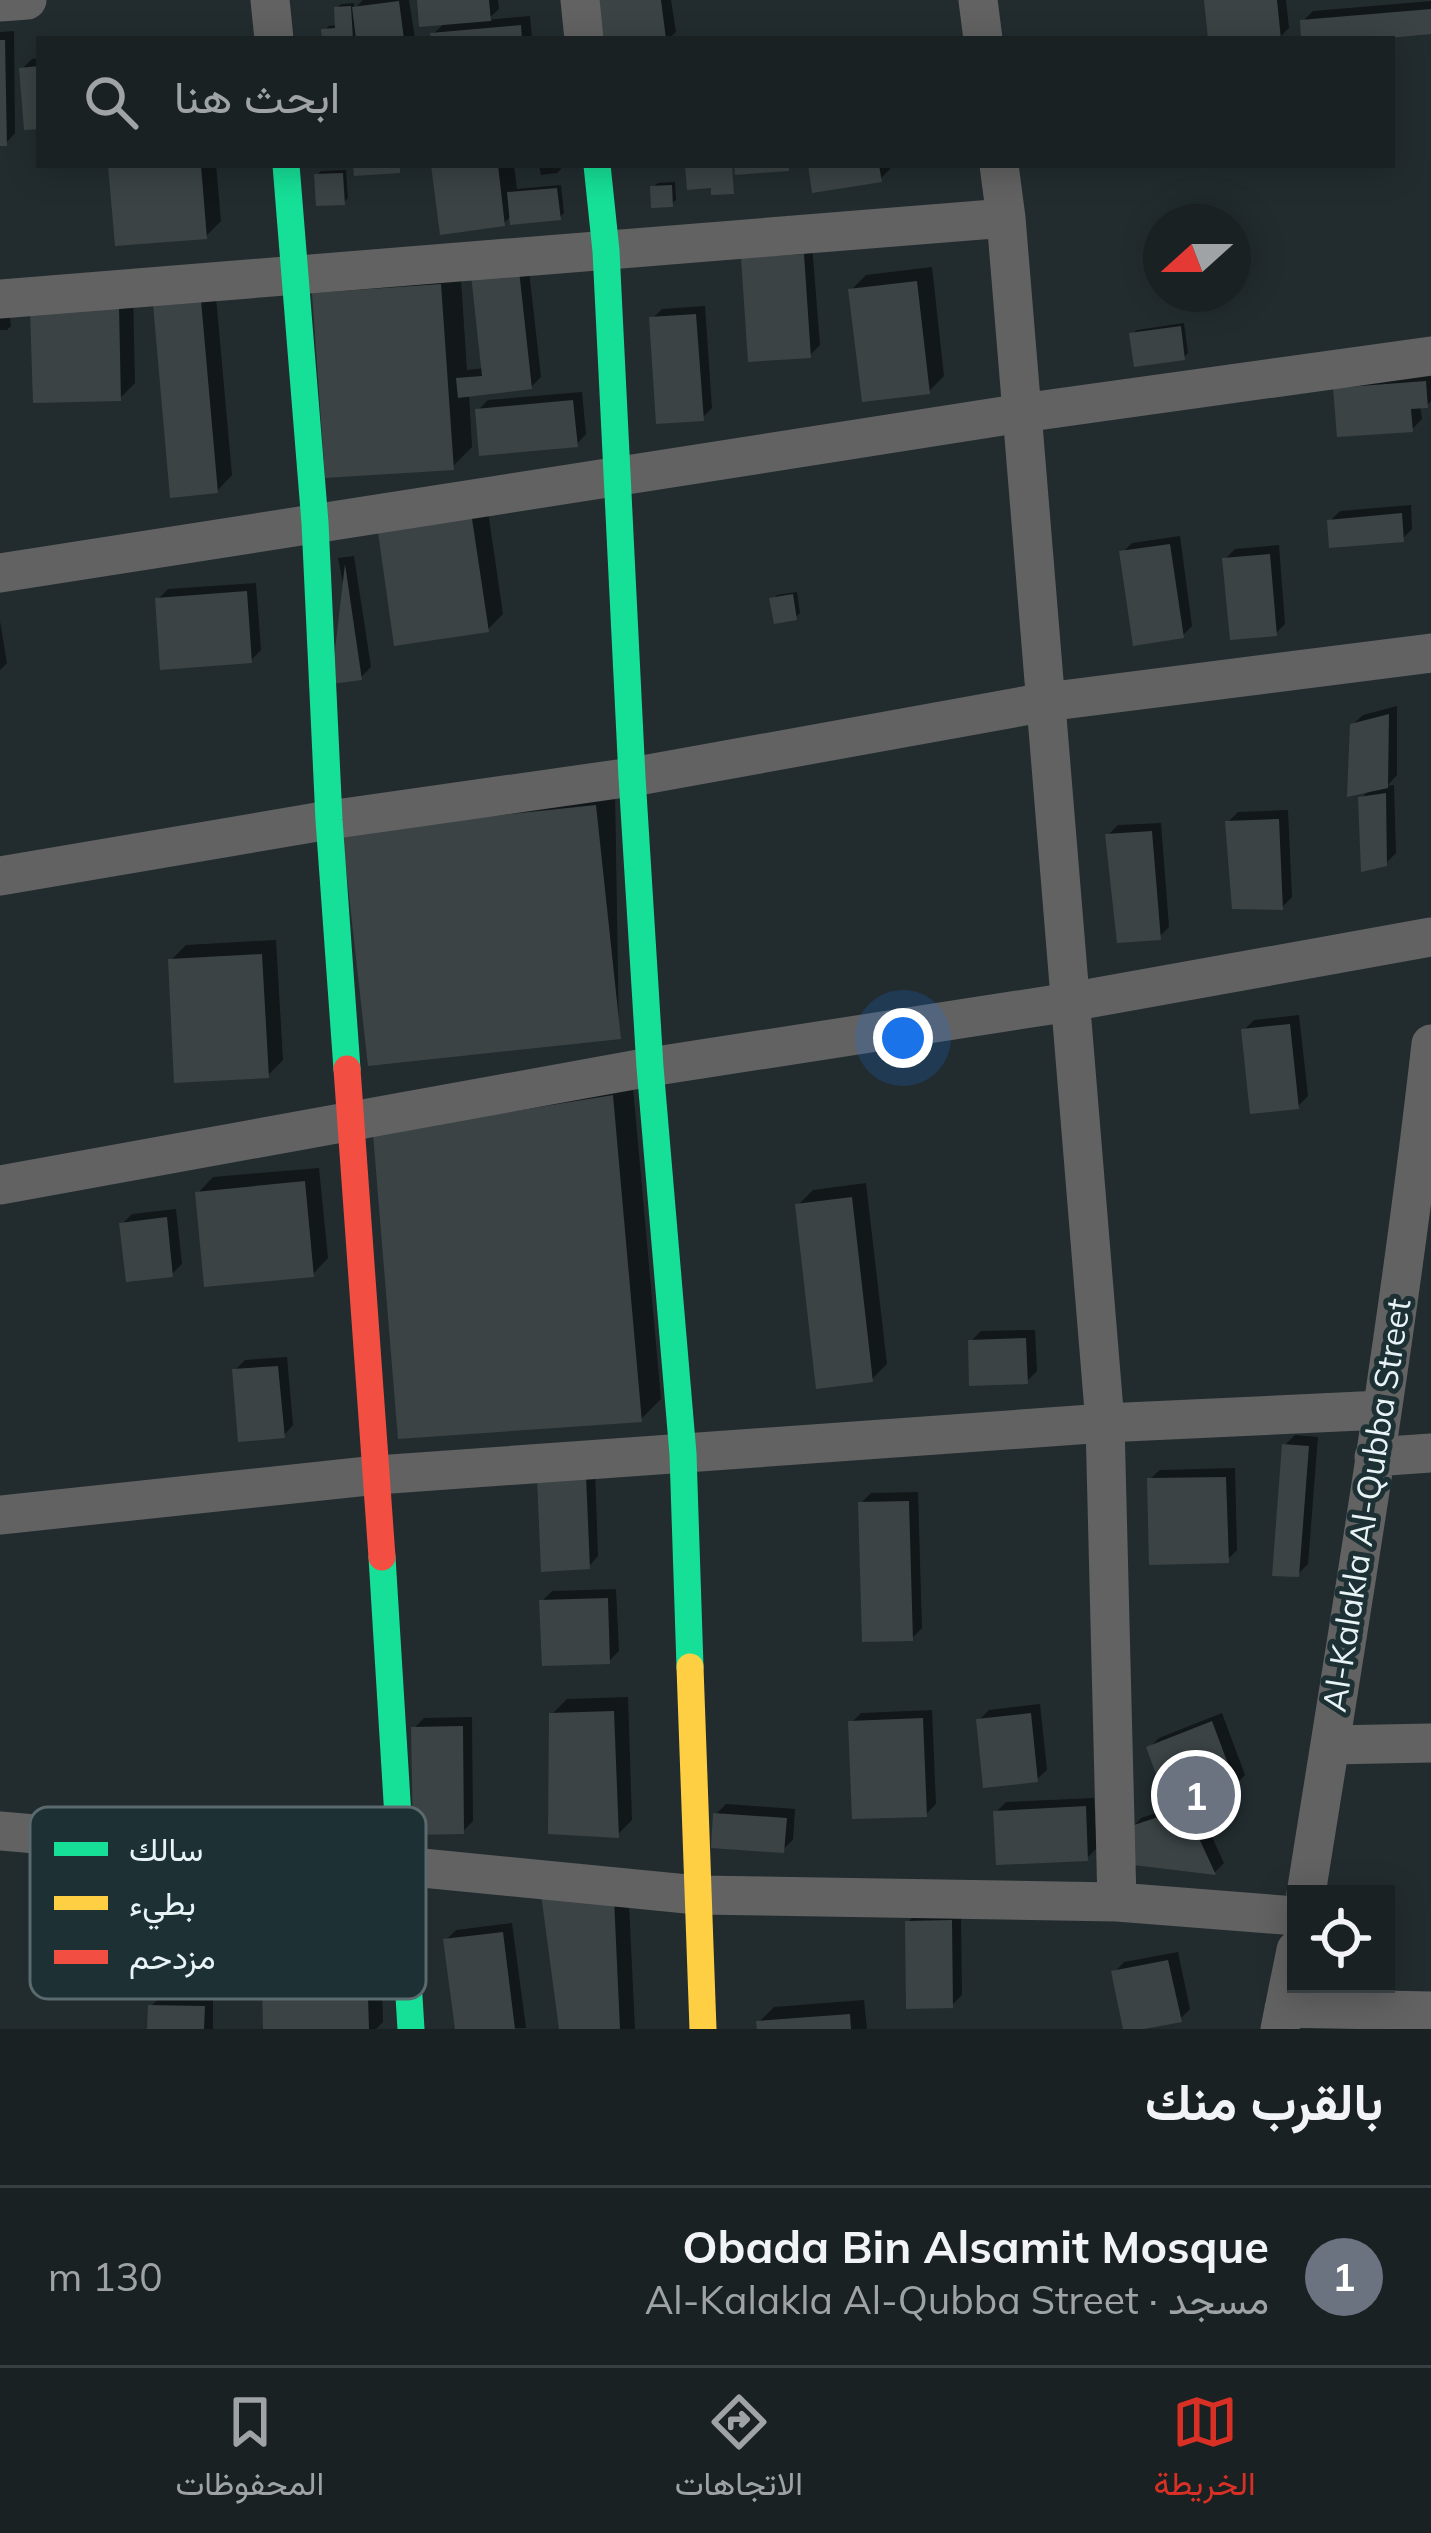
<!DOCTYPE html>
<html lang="ar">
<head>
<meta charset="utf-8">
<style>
  body { margin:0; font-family:Mulish,Vazirmatn,sans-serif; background:#23292b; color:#f1f3f6; direction:rtl }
  .controls { position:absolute; right:36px; bottom:36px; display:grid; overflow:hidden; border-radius:0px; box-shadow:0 6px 30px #0003 }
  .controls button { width:108px; height:108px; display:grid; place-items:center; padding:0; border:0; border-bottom:3px solid #383e41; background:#1a2123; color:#f1f3f6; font:60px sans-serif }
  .compass { position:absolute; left:1143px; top:204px; width:108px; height:108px; border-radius:50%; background:#1a2123; box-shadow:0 6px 30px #0003; rotate:249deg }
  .you { position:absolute; left:903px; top:1038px; width:42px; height:42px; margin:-30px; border:9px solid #fff; border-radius:50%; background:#1a73e8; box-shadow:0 0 0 18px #1a73e833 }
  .badge { display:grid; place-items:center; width:78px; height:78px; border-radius:50%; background:#d93025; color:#fff; font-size:39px; font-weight:700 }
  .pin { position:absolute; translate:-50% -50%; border:6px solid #fff; box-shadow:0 3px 12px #0006 }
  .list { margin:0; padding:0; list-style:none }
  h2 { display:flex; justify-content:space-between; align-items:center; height:156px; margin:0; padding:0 48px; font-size:51px }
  h2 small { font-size:39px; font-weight:400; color:#9fa3a6 }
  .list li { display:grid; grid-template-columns:78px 1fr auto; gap:36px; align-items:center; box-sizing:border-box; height:180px; padding:0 48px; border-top:3px solid #383e41 }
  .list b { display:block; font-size:45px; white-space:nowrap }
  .list p { margin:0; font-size:39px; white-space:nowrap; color:#9fa3a6 }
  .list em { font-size:39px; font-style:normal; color:#9fa3a6 }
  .icon { flex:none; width:66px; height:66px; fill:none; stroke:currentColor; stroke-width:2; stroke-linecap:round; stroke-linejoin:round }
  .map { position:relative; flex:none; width:1431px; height:2029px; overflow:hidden; direction:ltr }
  .search { position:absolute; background:#1a2123; box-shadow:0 6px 30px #0003; left:36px; right:36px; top:36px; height:132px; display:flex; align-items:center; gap:30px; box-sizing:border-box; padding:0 42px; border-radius:0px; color:#9fa3a6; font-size:45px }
  .sheet { height:336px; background:#1a2123 }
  nav { display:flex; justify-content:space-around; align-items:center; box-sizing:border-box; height:168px; border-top:3px solid #383e41; background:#1a2123; font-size:33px; color:#9fa3a6 }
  nav a { display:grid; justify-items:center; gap:6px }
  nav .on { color:#d93025 }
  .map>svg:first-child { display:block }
  .shadow { fill:#0007 }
  .building { fill:#3b4345 }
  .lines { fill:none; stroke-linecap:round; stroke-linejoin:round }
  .street { stroke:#626262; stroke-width:39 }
  .fast { stroke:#16e098; stroke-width:27 }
  .slow { stroke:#ffcf43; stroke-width:27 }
  .jam { stroke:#f24e42; stroke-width:27 }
  .labels { text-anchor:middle; stroke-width:10; stroke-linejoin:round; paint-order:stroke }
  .street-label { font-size:33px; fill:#e7f3f5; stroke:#1d3034 }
  .key { fill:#1d3034; stroke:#5a6a6e; stroke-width:3 }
  .key-label { font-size:33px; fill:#e7f3f5 }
</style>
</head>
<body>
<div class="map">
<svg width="1431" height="2029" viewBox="0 0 1431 2029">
  <rect width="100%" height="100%" fill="#222c2f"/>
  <!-- shadow -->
  <path class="shadow" d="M363 0H409L415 39H325V30L329 26 338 25 337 8 341 4 354 3V9Z
    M420 0H498L499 9 487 20 530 16 532 39H434L433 34 446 22Z
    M600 0H671L676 32 668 39H604Z
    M1207 0H1286L1289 28 1279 38 1211 39Z
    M1431 1V31L1346 39H1304L1303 21 1313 11Z
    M14 31 15 133 6 143H0V32Z
    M39 58V126L22 69 32 59Z
    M111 165H216L221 221 206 236Z
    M434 165H514L517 189 561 185 564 213 560 217 512 215 504 223Z
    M539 165H561V169L557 173 541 175Z
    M811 165H889L890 169 880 179Z
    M346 170 348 198 344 202 317 175 321 171Z
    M675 182 676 200 671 204 653 187 658 183Z
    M812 245 820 345 810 355 744 259Z
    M528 262 541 377 531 387 469 393 472 447 452 467 315 294 460 265 467 370 485 368 474 276Z
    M932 267 944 376 929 391 851 290 866 275Z
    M215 286 232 475 217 491 171 290Z
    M133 292 135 383 120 398 36 400Z
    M705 306 712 408 702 418 652 319 662 309Z
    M0 310H9L11 326 7 330H0Z
    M1184 323 1188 353 1184 357 1132 334 1137 330Z
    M1431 373V401L1427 405H1420L1422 419 1412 429 1337 389Z
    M582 392 586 434 577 444 478 410 488 400Z
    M486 498 503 614 488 629 380 526Z
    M1411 505 1412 529 1402 539 1330 521 1340 511Z
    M1180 536 1192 626 1182 636 1123 552 1132 543Z
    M1279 545 1285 624 1276 633 1225 559 1235 549Z
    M354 556 371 667 361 677 338 558Z
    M256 583 261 650 251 660 158 599 168 589Z
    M797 592 800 613 796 617 773 599 777 595Z
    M0 621 7 663 0 670Z
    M1397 706V775L1387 786 1394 785 1396 853 1386 863 1361 798 1371 789 1352 725 1363 715Z
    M615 787 619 1037 345 833Z
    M1288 810 1292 897 1282 907 1228 822 1238 812Z
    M1161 823 1169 927 1159 937 1108 835 1118 825Z
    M276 940 283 1060 268 1075 171 960 186 945Z
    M1299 1015 1308 1096 1298 1106 1244 1030 1254 1020Z
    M632 1076 661 1399 641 1419 376 1135Z
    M319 1168 328 1258 313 1274 198 1193 213 1177Z
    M866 1183 887 1364 871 1380 798 1205 813 1190Z
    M176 1209 182 1264 172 1274 122 1224 132 1214Z
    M1035 1330 1037 1371 1027 1381 971 1341 981 1331Z
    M287 1357 293 1425 284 1435 235 1370 245 1360Z
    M1295 1435 1318 1437 1308 1564 1298 1574 1285 1445Z
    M595 1467 598 1556 589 1566 540 1479Z
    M1235 1468 1237 1550 1227 1560 1150 1479 1160 1470Z
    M918 1492 922 1628 912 1638 861 1503 871 1493Z
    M616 1589 619 1651 609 1661 542 1601 552 1591Z
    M628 1697 632 1820 617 1835 552 1714 567 1699Z
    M1040 1704 1047 1770 1037 1779 979 1720 989 1710Z
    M932 1710 936 1804 926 1814 851 1723 861 1713Z
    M1222 1713 1245 1775 1235 1785 1194 1798 1224 1863 1215 1872 1135 1862 1131 1829 1141 1818 1172 1808 1149 1748 1159 1738Z
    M472 1717 473 1821 463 1831 414 1728 424 1718Z
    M1094 1798 1097 1848 1087 1858 996 1812 1006 1802Z
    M726 1804 795 1809 793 1840 783 1849 716 1814Z
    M628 1884 635 2029H562L544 1895Z
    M961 1911 962 1995 952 2005 908 1922 918 1912Z
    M380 1920 383 2022 376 2029H266L264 1937 279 1921Z
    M512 1923 526 2028 458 2029 446 1940 456 1930Z
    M1178 1952 1190 2009 1180 2019 1126 2029 1115 1972 1124 1962Z
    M161 1996 213 1998V2029H150L151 2006Z
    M864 2000 867 2029H760L759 2022 774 2007Z"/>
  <!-- building -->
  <path class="building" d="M417 0H489L491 21 419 27Z
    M597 0H661L666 39H601Z
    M1204 0H1277L1281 39H1208Z
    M399 1 404 39H356L352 7Z
    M351 6 353 39H322L321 29 335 28 334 7Z
    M1431 9V34L1379 39H1301L1300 20Z
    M521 25 522 39H431L430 33Z
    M0 40H5L7 146H0Z
    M39 66V129L24 130 19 68Z
    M108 165H201L207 239 115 246Z
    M353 165H400V173L354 176Z
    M431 165H498L505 226 440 235Z
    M685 165H732L734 194 711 195V188L687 190Z
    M734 165H789V171L735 175Z
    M808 165H879L882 182 812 193Z
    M343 173 345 205 316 206 314 174Z
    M672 185 673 207 651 208 650 186Z
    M557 188 561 220 510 225 507 192Z
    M804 254 811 358 748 362 741 258Z
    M519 270 532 389 458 398 456 378 482 376 471 275Z
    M917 281 930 394 862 402 848 289Z
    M441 284 454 470 325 478 312 293Z
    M201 300 218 493 170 498 153 304Z
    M119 306 121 401 33 403 30 309Z
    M696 314 704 421 656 424 649 317Z
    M1181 326 1185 360 1134 367 1129 333Z
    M1426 381 1428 408 1411 409 1413 432 1337 437 1333 388Z
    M573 400 578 447 479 456 475 409Z
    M471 512 489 632 394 646 377 525Z
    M1402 513 1404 542 1329 548 1327 520Z
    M1170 544 1184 638 1133 646 1119 551Z
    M1270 554 1277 636 1230 640 1222 558Z
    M345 564 362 680 331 684Z
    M247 591 252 663 160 670 155 598Z
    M793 594 797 620 774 624 769 598Z
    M1389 714 1388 788 1347 797 1350 724Z
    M1386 793 1387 866 1361 872 1358 797Z
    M596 805 621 1039 368 1066 342 832Z
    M1279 819 1283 910 1232 909 1225 821Z
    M1152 831 1161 940 1117 943 1105 834Z
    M262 954 269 1078 174 1083 168 959Z
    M1290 1024 1299 1109 1250 1114 1241 1029Z
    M613 1095 642 1422 398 1439 373 1134Z
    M305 1181 314 1277 204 1287 195 1192Z
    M852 1197 873 1382 816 1389 795 1204Z
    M167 1217 173 1277 126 1282 119 1223Z
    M1026 1338 1028 1384 969 1386 968 1340Z
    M278 1366 285 1438 238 1442 232 1369Z
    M1282 1444 1309 1446 1299 1577 1272 1576Z
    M586 1475 590 1569 541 1572 537 1478Z
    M1226 1477 1229 1563 1149 1565 1147 1478Z
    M909 1501 913 1641 862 1642 858 1502Z
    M608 1598 610 1664 542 1666 539 1600Z
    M614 1711 619 1838 548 1834 549 1713Z
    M1031 1713 1038 1782 983 1788 976 1719Z
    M923 1718 927 1817 852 1819 848 1721Z
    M1212 1721 1237 1788 1169 1809 1146 1747Z
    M463 1726 464 1834 413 1835 411 1727Z
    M1086 1806 1088 1861 996 1865 993 1811Z
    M1185 1808 1216 1875 1133 1865 1128 1827Z
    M713 1813 787 1818 784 1853 711 1848Z
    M541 1894 614 1898 620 2029H559Z
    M952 1920 953 2008 906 2009 905 1921Z
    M503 1932 515 2029H455L443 1939Z
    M366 1933 369 2029H263L261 1935Z
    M1168 1960 1182 2022 1144 2029H1123L1111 1971Z
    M148 2005 205 2006 204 2029H147Z
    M850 2014 851 2029H757L756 2021Z"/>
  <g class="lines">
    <!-- street -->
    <path class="street" d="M270 0 274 39
      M580 0 584 39
      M978 0 983 39
      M0 2 27 0
      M999 165 1006 218 1105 1423 1117 1902
      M0 299 1006 218
      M0 573 1022 413 1431 356
      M0 876 329 820 632 777 1046 702 1431 653
      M0 1185 650 1067 1070 1002 1431 937
      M1374 1457 1431 1453
      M0 1515 377 1475 1105 1423 1382 1410
      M1330 1745 1431 1743
      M0 1831 402 1866 697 1895 1117 1902 1296 1916
      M1306 1894C1351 1611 1399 1328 1431 1044
      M1284 2008 1431 2011
      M1280 2029 1296 1950"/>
    <!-- fast -->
    <path class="fast" d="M286 165 315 523 329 820 347 1069
      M597 165 606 251 632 777 650 1067 683 1454 690 1667
      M382 1557 411 2029"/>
    <!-- slow -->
    <path class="slow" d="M690 1667 703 2029"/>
    <!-- jam -->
    <path class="jam" d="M347 1069 382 1557"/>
  </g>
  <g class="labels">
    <!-- street labels -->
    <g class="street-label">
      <text transform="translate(1366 1505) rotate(-81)" y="12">Al-Kalakla Al-Qubba Street</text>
    </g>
  </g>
  <!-- legend -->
  <rect x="30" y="1807" width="396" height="192" rx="18" class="key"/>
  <rect x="54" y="1842" width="54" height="14" fill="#16e098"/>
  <rect x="54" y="1896" width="54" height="14" fill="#ffcf43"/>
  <rect x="54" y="1950" width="54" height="14" fill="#f24e42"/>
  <g class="key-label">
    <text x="129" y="1861">سالك</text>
    <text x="129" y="1915">بطيء</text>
    <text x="129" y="1969">مزدحم</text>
  </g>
</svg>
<div class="controls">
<button><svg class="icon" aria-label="locate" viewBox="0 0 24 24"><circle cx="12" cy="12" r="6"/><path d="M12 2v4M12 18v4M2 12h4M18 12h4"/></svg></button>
</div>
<svg class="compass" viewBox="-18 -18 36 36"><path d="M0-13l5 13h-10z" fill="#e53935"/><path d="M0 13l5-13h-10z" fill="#9fa3a6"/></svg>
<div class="you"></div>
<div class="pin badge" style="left:1196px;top:1795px;background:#6b7280">1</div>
<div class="search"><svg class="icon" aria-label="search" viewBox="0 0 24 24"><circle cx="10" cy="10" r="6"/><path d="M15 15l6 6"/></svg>ابحث هنا</div>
</div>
<section class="sheet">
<h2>بالقرب منك<small></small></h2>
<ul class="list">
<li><span class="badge" style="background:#6b7280">1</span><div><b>Obada Bin Alsamit Mosque</b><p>مسجد · Al-Kalakla Al-Qubba Street</p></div><em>130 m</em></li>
</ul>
</section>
<nav>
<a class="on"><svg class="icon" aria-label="map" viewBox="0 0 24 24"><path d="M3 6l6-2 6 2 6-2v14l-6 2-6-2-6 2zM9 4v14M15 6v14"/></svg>الخريطة</a>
<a><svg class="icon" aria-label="directions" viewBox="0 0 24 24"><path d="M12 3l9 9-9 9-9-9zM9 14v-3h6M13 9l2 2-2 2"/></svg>الاتجاهات</a>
<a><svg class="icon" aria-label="saved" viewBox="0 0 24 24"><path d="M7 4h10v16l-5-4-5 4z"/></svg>المحفوظات</a>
</nav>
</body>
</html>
